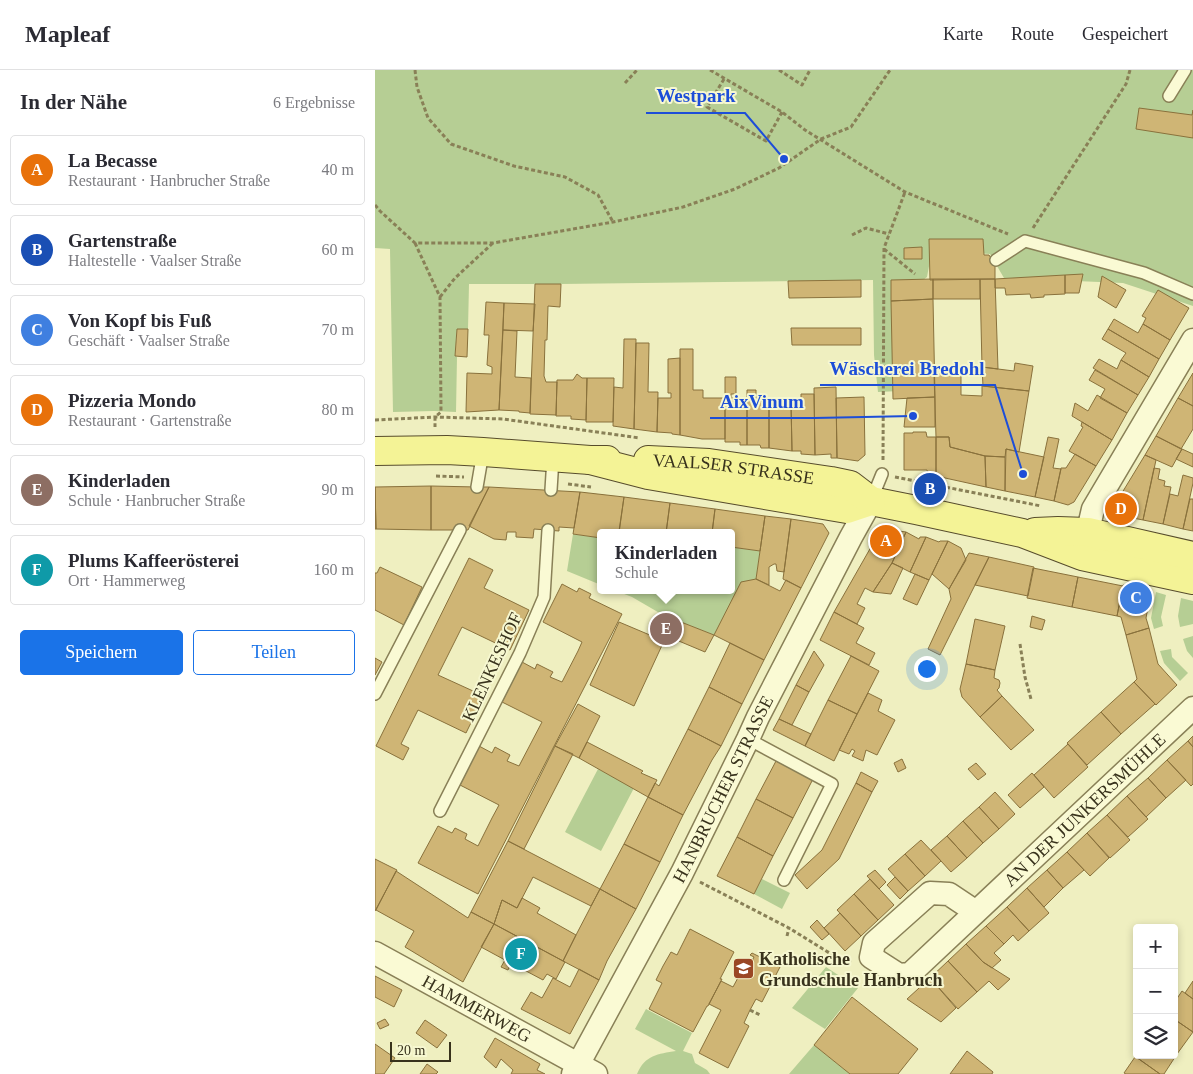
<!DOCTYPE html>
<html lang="de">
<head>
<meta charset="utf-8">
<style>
  body { margin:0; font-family:Georgia,serif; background:#f7f7f7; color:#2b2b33 }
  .controls { position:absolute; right:15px; bottom:15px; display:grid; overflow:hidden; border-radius:5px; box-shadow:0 2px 8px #0003 }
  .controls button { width:45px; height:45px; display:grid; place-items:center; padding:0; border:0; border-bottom:1px solid #e1e1e2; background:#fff; color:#2b2b33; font:25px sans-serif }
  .scale { position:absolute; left:15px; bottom:12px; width:61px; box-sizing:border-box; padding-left:5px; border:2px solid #38321c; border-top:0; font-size:14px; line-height:18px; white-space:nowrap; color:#38321c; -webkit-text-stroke:4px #f6f7d0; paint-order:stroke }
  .you { position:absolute; left:551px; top:598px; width:18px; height:18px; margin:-12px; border:4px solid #fff; border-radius:50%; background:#1a73e8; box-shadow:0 0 0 8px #1a73e833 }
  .badge { display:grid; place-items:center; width:32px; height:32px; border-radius:50%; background:#1a73e8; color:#fff; font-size:16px; font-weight:700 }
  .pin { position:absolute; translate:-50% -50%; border:2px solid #fff; box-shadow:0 1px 5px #0006 }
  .popup { position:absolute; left:222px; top:459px; width:138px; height:65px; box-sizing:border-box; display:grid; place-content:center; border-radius:5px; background:#fff; filter:drop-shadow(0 1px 4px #0005); font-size:16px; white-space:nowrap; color:#7c7c81 }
  .popup b { font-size:19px; color:#2b2b33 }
  .popup::after { content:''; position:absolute; left:50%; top:100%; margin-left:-10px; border:10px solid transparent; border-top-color:#fff }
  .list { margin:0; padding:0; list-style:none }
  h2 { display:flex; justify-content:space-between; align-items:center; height:65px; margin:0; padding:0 20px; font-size:21px }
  h2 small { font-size:16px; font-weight:400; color:#7c7c81 }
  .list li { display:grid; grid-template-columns:32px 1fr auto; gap:15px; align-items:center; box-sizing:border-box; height:70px; margin:0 10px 10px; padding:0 10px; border:1px solid #e1e1e2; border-radius:5px }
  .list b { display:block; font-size:19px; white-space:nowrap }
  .list p { margin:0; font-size:16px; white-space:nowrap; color:#7c7c81 }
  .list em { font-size:16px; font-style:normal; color:#7c7c81 }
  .actions { display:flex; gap:10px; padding:15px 20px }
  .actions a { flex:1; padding:11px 0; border:1px solid #1a73e8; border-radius:5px; text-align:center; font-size:18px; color:#1a73e8 }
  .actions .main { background:#1a73e8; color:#fff }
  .icon { flex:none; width:28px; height:28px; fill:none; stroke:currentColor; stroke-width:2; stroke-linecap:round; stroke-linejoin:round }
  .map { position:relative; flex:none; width:818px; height:1004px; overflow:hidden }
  header { display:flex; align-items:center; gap:30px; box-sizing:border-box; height:70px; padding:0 25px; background:#fff; border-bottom:1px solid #e1e1e2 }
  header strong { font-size:24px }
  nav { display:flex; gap:28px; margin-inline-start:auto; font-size:18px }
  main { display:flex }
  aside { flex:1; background:#fff }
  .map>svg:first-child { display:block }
  .green { fill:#b6ce94 }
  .building { fill:#cfb575; stroke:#89713c }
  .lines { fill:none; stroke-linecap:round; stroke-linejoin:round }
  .service-casing { stroke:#898057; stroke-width:14 }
  .minor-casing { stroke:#898057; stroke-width:25 }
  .primary-casing { stroke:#574c2c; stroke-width:30 }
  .path { stroke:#898057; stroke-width:3; stroke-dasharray:4 2.5; stroke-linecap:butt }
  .service { stroke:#fafad4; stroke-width:11 }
  .minor { stroke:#fafad4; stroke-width:22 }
  .primary { stroke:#f4f396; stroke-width:28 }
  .labels { text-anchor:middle; stroke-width:4; stroke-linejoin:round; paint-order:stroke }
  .street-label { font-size:18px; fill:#38321c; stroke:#f6f7d0 }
  .poi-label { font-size:18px; font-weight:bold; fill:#38321c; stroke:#f6f7d0; text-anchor:start }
  .leader { fill:none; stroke:#1d4ed8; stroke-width:2 }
  .callout-dot { fill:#1d4ed8; stroke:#f6f7d0; stroke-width:2 }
  .callout-label { font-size:19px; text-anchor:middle; font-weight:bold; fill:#1d4ed8; stroke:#f6f7d0; stroke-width:4; stroke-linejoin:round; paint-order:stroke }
</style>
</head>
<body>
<header>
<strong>Mapleaf</strong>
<nav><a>Karte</a><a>Route</a><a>Gespeichert</a></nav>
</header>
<main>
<aside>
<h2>In der Nähe<small>6 Ergebnisse</small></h2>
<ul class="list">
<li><span class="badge" style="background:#e8710a">A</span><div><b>La Becasse</b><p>Restaurant · Hanbrucher Straße</p></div><em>40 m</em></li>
<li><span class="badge" style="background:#1a4fb4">B</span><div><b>Gartenstraße</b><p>Haltestelle · Vaalser Straße</p></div><em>60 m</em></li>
<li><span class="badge" style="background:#3f7fe0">C</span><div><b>Von Kopf bis Fuß</b><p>Geschäft · Vaalser Straße</p></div><em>70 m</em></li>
<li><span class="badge" style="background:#e8710a">D</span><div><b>Pizzeria Mondo</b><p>Restaurant · Gartenstraße</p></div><em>80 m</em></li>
<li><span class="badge" style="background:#8d6e63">E</span><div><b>Kinderladen</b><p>Schule · Hanbrucher Straße</p></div><em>90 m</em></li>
<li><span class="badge" style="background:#0f9aa8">F</span><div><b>Plums Kaffeerösterei</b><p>Ort · Hammerweg</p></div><em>160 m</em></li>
</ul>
<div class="actions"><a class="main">Speichern</a><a>Teilen</a></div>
</aside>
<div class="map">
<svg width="818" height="1004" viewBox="0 0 818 1004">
  <rect width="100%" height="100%" fill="#efefc0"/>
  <!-- green -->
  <path class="green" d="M0 0H818V236L748 213 629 208 615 184 557 180 552 207 535 220 525 321 503 322 499 285 498 210 186 214H94L93 259 82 260 80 286 82 287 81 342 59 341 18 342 15 179 0 178Z
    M198 464 226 468V515L192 501Z
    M356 477 385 481 381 509 339 565 288 545 257 527 239 520H356Z
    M781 522 791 525 786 547 788 556 779 559 776 548Z
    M806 528 818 531V554L805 557 803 546Z
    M818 566V588L812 581 808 569Z
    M796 579 797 587 813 603 805 611 789 593 785 581Z
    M223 699 259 718 226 781 190 762Z
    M387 809 415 823 407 839 379 824Z
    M451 897 483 918 450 959 417 938Z
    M271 939 317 963 308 981 317 984 320 993 332 1000 335 1004H262C270 985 283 984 301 981L260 959Z
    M439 975 475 1004H414Z"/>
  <!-- building -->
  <path class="building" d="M764 38 817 45 818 40V68L761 59Z
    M554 169H608L609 185H614L620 195V209L555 210Z
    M547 177V189H529V178Z
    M708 204 704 223H690V205Z
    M690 205V224L669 225V227L656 228 655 224 631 225 630 218H620V209Z
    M727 206 751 220 741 238 723 227Z
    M558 209H605V229H558Z
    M558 209V229L516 231V210Z
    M605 209H620L623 299 607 297Z
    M486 210V227L414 228 413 211Z
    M160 214H186L185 237 173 236 172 270H170L169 306 171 312H182L181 345 155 344Z
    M783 220 814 238 795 270 768 254 771 248 767 246Z
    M558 229 560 327 518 329 516 231Z
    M111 232 129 233 124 340 91 342 92 303 117 304V297L112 295 114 265H109Z
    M129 233 160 234 158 261 128 260Z
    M739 249 763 263 768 254 795 270 784 289 733 259Z
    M416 258H486V275H417Z
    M82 259H93L92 287 80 286Z
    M733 259 784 289 774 307 746 290 751 283 727 269Z
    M128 260 142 261 140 307 156 308 155 343 144 342V341L124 340Z
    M249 269H261L259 359 238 356 239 317 248 318Z
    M261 273H274L273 322H283L282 362 259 359Z
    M305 279H318V320H328V328H350V369H327L305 365Z
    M305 288V365L297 364V363L282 362 283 328H296V323H293V289Z
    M724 289 742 299 746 290 774 307 763 325 718 298Z
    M640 293 658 296 654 321 608 316 607 297 639 301Z
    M720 300 763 325 752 343 725 328 730 319 714 310Z
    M818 303V336L803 328Z
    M202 304 207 308H212L211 350 196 349V346H181L182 310H198Z
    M559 304H586V325L607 326V316L654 321 644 382 631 379 630 387 610 386 575 377 574 367H561Z
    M350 307H361V324H356V328H372V375H365V372H350Z
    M212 308H239L238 352H211Z
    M461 317 462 388H456V384L440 385 439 318Z
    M372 320H381V331L394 332V378H386L385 375H372Z
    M426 324H439L440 385 426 384V381H417L416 332H426Z
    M722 325 752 343 737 370 697 346 700 333 713 341Z
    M489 327 490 385 483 391 462 388 461 328Z
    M560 327V357H529L532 328Z
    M803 328 818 336V359L806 379 781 366Z
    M394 334H416L417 381 394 378Z
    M707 352 737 370 721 396 694 381 708 357 706 356Z
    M538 362H551L552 367H561V406L553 405 552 400H529V363H538Z
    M781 366 807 379 797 397 770 385Z
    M561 367H574L575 377 610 386 611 417 561 406Z
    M673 367 684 369 678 398 686 399 679 431 660 427Z
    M631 379 669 387 660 427 630 421Z
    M807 379 818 384V397L801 389Z
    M700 384 721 396 699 432 693 435 679 431 686 398H691Z
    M770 385 781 390 768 450 743 445 739 436Z
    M610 386 630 387V421L611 417Z
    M779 398 785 399 783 409 790 411 789 416 796 417 788 454 768 450Z
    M808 405 818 408V413L808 459 788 454 795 424 803 426Z
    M56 416 102 417H114L93 460H56Z
    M56 416V460L1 459 0 417Z
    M0 417 1 459H0Z
    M114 417 205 422 199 458 184 457V461L159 459 158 468 141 467V462H132L131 470 119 469 94 456Z
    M205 422 249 427 244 463H226V468L198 464Z
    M249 427 295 433 291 463H253L244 461Z
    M815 429H818V461L808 459Z
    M295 433 340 439 337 463H291Z
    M340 439 390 446 385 481 356 477V463H337Z
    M390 446 416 449 409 502 402 501 401 494H399L394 497V515L381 509Z
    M416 449 448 454 454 463 426 518 408 509Z
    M513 460 522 463 524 461 531 462 517 493 498 522 490 518 482 534 490 538 482 554 459 542 504 463Z
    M531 462 544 469 545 467H551L535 502 517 493Z
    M551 467 564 472 565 471H573L554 510 535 502Z
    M573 471 586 478 591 490 574 519 557 504Z
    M594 483 614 487 565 585 553 579 576 529 574 519Z
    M614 487 659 497 653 526 600 515Z
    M94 488 118 500 109 518 154 540 135 580 87 557 63 605 109 626 91 663 43 640 26 674 34 678 28 690 1 676Z
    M517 493 528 498 516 524 498 522Z
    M5 497 47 517 29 555 0 540V503H2Z
    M658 498 703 507 697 537 652 528Z
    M540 504 554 510 542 535 528 529Z
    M703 507 748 516 742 546 697 537Z
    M381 509 405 521 411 510 426 518 389 590 339 565 366 512Z
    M187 514 202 522 204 518 216 524 214 528 247 544 103 824 43 793 63 756 77 763 80 758 92 764 90 769 103 776 117 748 124 735 85 715 104 676 117 683 120 677 135 685 132 691 144 696 167 652 127 632 147 592 160 599 162 594 178 602 175 607 187 612 203 581 207 572 168 552Z
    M748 515 776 521 771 548 774 558 751 565 746 547 742 546Z
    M459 542 489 558 481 573 500 583 494 595 445 570Z
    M288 545 306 552 299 569 281 561Z
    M657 546 670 550 667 560 655 557Z
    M600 549 630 556 620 600 591 594Z
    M244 552 289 571 259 636 215 615Z
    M306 552 339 565 330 582 299 569Z
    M774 558 783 594 802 615 781 635 759 612 762 609 751 565Z
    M355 573 389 590 367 634 334 617Z
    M439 581 449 595 434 622 421 615Z
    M476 586 504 601 482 644 453 630Z
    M0 588 7 592 0 605Z
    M591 594 620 600 619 608 624 610 625 613 624 618 622 620 627 626 605 647 587 627 585 619Z
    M759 612 780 634 746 664 726 642Z
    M421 615 434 622 417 655 404 649Z
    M334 617 367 634 346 676 313 659Z
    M493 623 507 630 503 641 520 650 502 685 491 680 488 691 477 686 480 681 477 679 474 684 464 680Z
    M627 626 659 660 636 680 605 647Z
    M453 630 482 644 459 691 430 676Z
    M203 634 225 646 204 688 180 676Z
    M726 642 746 664 712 695 692 673Z
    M404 649 436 664 430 676 398 660Z
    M313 659 346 676 337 690 308 745 273 727 280 713 284 716Z
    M818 666V677L813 671Z
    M813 671 818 677V714L816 716 792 690Z
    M212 672 268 701 266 703 282 710 273 727 204 688Z
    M693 674 713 697 679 728 659 705Z
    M180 676 198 684 149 779 133 771Z
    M527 689 531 698 523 702 519 693Z
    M792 690 811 710 791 728 773 708Z
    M401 691 438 709 418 748 381 729Z
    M601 693 611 704 603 710 593 699Z
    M486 702 503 711 497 722 481 713Z
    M657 703 669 717 645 738 633 725Z
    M773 708 791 728 771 747 752 726Z
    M481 713 497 722 464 789 432 819 420 805 447 780Z
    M620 722 640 744 624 759 604 737Z
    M752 726 773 749 753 767 732 745Z
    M273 727 308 745 285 792 249 774Z
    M381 729 418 748 398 786 362 767Z
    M604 737 624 759 608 773 588 751Z
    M732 745 755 770 735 788 712 763Z
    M588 751 608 773 592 788 572 766Z
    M712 763 734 788 715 806 692 782Z
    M572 766 592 788 576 802 556 780Z
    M362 767 398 786 379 824 342 806Z
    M546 770 566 791 550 806 530 784Z
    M133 771 225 819 216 836 158 807 142 838 127 830 119 854 96 842Z
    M249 774 285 792 261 839 225 819Z
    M692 782 709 800 688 818 672 800Z
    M530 784 550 806 533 821 513 799Z
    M0 789 22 800 0 841Z
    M500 800 511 812 504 819 492 806Z
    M672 800 688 818 669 837 652 818Z
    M21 801 93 848 96 842 119 854 88 912 30 877 39 861 1 840Z
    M520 807 533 821 525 829 512 815Z
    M495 809 519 835 503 850 479 824Z
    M652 818 674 843 654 861 632 837Z
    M225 819 261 839 232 891 224 910 188 891 201 865Z
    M479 824 503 850 486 866 462 840Z
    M147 828 165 838 162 843 201 865 188 891 119 854 127 830 142 838Z
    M632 837 654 861 643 871 638 865 629 874 611 856Z
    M465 843 486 866 470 881 449 858Z
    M442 850 454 864 447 870 435 857Z
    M119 854 190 892 181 909 172 904 168 910 136 893 133 900 126 897 130 890 106 877Z
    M611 856 629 874 619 883 626 890 617 898 608 892 591 874Z
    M315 859 359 882 345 909H347L334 934 333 936H332L318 962 274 939 287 913 281 910 288 896 296 882 302 885Z
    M591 874 608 892 635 909 623 920 614 911 602 922 573 891Z
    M377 883 405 897 387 932 381 929 375 940 369 953 374 956 353 998 324 983 346 940 334 934 346 911 358 917 365 904 369 906 379 887 375 885Z
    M573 891 602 922 583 939 555 908Z
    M204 899 224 910 195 964 146 939 156 922 167 928 178 908 195 917Z
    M0 906 27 920 19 937 0 927Z
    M555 908 581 938 566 952 532 929Z
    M818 911V929L810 923Z
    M807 921 818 929V962L799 949V933Z
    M477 927 543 979 523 1004H475L439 975Z
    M10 949 14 955 5 959 2 953Z
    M799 949 818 962 802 984 799 982Z
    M50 950 72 965 62 978 41 963Z
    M120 968 165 994 162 1000 170 1004H136L138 1000 126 989 121 998 109 987Z
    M0 974 20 988 9 1004H0Z
    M592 981 618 1002 617 1004H575Z
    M799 982 802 984 789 1004H785L761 987 763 985H799Z
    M760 987H761L785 1004H751L749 1003Z
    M52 994 63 1002 61 1004H45Z"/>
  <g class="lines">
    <defs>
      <path id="service" d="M794 26 810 0
        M621 190 650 171 769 203 818 224
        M102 417 108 382
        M176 420 178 388
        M496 431 507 404
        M0 624 85 460
        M373 669 457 714 409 810
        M65 741 145 583 169 527 173 460"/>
      <g id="minor">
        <path d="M709 478 718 439 818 270"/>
        <path id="s1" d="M601 842 574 824 555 823 499 873 496 887 524 905 535 904 818 638"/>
        <path id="s2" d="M0 883 221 1004"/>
        <path id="s3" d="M198 1004 307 803 373 669 383 647 476 467 496 431"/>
      </g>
      <g id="primary">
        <path d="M0 381 72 380 108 382 215 390H232"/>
        <path d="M215 390 273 405 472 439 496 431 541 440 647 463 707 486 818 510"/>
        <path id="s4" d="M273 390 334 393 456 411 475 415 496 431"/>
        <path d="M660 462 683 461 713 462 818 486"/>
      </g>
    </defs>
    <!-- service casing -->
    <use href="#service" class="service-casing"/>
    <!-- minor casing -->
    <use href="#minor" class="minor-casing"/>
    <!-- primary casing -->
    <use href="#primary" class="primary-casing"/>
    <!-- path -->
    <path class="path" d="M40 0 42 17 53 48 76 74 139 96 190 107 223 125 238 152
      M335 0 407 42 430 60 530 122 633 164
      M404 0 427 15 435 0
      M349 9 332 37 391 71 407 42
      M250 13 262 0
      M0 135 5 141 40 173H118L238 152 308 137 360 119 404 98 446 69 476 57 515 0
      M658 158 751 14 755 0
      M477 165 491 158 514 164
      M40 173 65 227 66 342 60 347V357
      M509 179 540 204
      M65 227 80 208 118 173
      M0 350 60 347 128 349 265 368
      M508 390 509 178 530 122
      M61 406 89 407
      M520 407 666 436
      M193 414 216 417
      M645 574 650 607 656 629
      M325 812 414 858 469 892 476 890
      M412 866 414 858
      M375 940 385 945"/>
    <!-- service -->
    <use href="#service" class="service"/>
    <!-- minor -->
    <use href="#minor" class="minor"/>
    <!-- primary -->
    <use href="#primary" class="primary"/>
  </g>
  <!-- icons -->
  <defs>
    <symbol id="school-square" viewBox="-11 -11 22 22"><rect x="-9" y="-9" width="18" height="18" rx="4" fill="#9a4725" stroke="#f6f7d0"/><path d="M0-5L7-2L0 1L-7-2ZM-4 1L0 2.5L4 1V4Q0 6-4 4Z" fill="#fff"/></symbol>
  </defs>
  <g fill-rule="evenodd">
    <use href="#school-square" x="356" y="886" width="25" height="25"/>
  </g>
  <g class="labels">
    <!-- street labels -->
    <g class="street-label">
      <text dy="6" stroke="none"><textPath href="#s4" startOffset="86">VAALSER STRASSE</textPath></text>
      <text transform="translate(117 597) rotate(-65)" y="6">KLENKESHOF</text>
      <text dy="6" stroke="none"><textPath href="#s3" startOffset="322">HANBRUCHER STRASSE</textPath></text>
      <text dy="6" stroke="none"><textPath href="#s1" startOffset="425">AN DER JUNKERSMÜHLE</textPath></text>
      <text dy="6" stroke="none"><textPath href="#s2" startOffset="116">HAMMERWEG</textPath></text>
    </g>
    <!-- poi labels -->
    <g class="poi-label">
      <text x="384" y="895">Katholische<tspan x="384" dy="21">Grundschule Hanbruch</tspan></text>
    </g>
  </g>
  <!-- callouts -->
  <path class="leader" d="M409 89L370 43H271M648 404L620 315H445M538 346L439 348H335"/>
  <g class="callout-dot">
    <circle cx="409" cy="89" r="5"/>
    <circle cx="648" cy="404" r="5"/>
    <circle cx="538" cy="346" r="5"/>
  </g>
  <g class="callout-label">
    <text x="321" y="32">Westpark</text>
    <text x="532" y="305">Wäscherei Bredohl</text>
    <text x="387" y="338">AixVinum</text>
  </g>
</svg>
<div class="controls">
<button>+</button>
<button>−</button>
<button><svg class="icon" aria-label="layers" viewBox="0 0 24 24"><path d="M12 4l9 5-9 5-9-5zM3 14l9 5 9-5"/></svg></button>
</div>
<div class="scale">20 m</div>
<div class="you"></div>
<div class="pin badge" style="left:511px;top:471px;background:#e8710a">A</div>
<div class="pin badge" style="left:555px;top:419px;background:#1a4fb4">B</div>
<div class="pin badge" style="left:761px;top:528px;background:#3f7fe0">C</div>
<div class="pin badge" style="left:746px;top:439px;background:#e8710a">D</div>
<div class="pin badge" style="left:291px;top:559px;background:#8d6e63">E</div>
<div class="popup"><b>Kinderladen</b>Schule</div>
<div class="pin badge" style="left:146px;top:884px;background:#0f9aa8">F</div>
</div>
</main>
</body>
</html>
